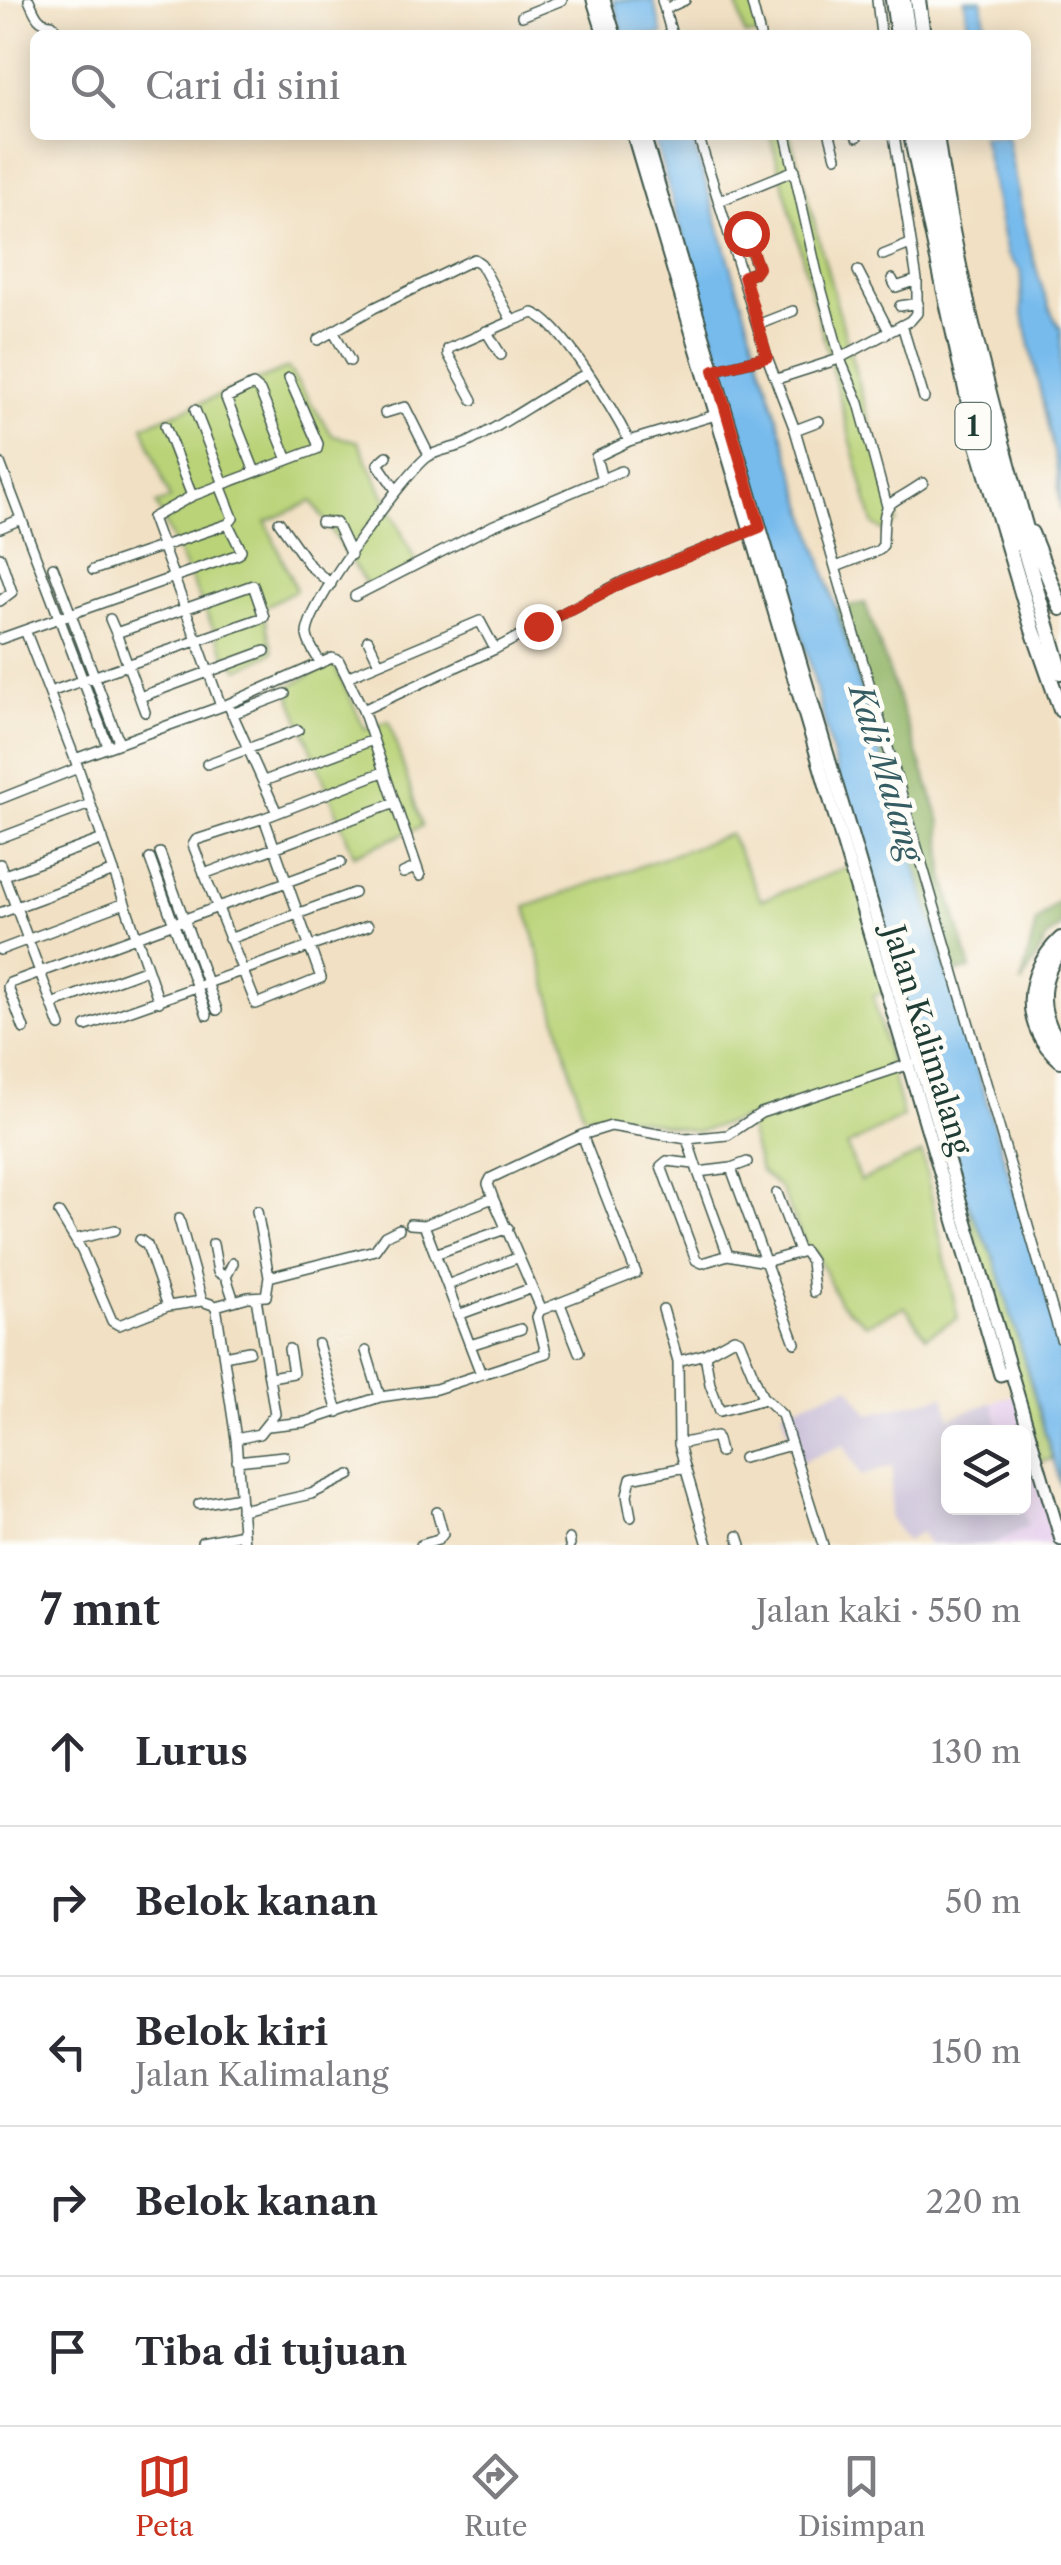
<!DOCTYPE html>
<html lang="id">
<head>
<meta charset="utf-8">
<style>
  body { margin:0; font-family:"Libre Caslon Text",serif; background:#f7f7f7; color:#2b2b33 }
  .controls { position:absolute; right:30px; bottom:30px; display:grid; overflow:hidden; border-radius:15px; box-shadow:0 5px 25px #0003 }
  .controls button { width:90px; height:90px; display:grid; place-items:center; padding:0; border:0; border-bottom:2px solid #e1e1e2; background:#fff; color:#2b2b33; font:50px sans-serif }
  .stop { position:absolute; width:30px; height:30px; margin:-22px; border:8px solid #c8321e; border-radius:50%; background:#fff }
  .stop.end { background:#c8321e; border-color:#fff; box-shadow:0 2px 10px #0008 }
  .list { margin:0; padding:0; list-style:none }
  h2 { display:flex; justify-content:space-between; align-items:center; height:130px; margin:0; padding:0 40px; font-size:42px }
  h2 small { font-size:32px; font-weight:400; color:#7c7c81 }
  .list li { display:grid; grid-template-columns:65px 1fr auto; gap:30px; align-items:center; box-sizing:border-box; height:150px; padding:0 40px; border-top:2px solid #e1e1e2 }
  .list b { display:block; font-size:38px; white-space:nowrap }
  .list p { margin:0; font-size:32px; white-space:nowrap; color:#7c7c81 }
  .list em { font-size:32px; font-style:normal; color:#7c7c81 }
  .icon { flex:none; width:55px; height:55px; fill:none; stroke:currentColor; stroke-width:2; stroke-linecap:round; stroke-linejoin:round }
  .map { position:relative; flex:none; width:1061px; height:1545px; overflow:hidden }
  .search { position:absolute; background:#fff; box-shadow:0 5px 25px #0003; left:30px; right:30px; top:30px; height:110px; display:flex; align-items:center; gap:25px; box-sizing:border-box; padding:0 35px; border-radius:15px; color:#7c7c81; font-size:38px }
  .sheet { height:880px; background:#fff }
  nav { display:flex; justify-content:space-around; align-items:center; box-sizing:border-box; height:140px; border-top:2px solid #e1e1e2; background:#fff; font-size:28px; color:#7c7c81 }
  nav a { display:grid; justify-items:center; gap:5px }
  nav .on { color:#c8321e }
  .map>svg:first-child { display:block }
  .built { fill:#e8d2ef }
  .industrial { fill:#c9bfd8 }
  .green { fill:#bad378; stroke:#6c8856; stroke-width:2.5 }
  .forest { fill:#93b568; stroke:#59794e; stroke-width:2.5 }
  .water { fill:#77bbed; stroke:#4b7c90; stroke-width:2.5 }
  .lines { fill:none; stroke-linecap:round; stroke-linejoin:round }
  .minor-casing { stroke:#3e5549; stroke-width:12 }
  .major-casing { stroke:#3e5549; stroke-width:15 }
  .highway-casing { stroke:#3e5549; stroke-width:18 }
  .minor { stroke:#fff; stroke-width:9 }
  .major { stroke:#fff; stroke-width:11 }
  .highway { stroke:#fff; stroke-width:14 }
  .route { stroke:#c8321e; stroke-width:12 }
  .labels { text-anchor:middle; stroke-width:9; stroke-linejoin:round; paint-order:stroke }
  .shield { fill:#fdfcf7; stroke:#62766e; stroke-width:2.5 }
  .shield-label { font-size:28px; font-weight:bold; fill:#1f3d34 }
  .street-label { font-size:30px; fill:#1f3d34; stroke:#fdfcf7 }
  .water-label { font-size:32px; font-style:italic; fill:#355c62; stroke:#fdfcf7 }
</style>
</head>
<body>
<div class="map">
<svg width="1061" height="1545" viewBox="0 0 1061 1545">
  <rect width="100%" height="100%" fill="#fdfcf7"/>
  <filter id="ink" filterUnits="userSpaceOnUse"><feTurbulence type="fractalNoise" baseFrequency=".01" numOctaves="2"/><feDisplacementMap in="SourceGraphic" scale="20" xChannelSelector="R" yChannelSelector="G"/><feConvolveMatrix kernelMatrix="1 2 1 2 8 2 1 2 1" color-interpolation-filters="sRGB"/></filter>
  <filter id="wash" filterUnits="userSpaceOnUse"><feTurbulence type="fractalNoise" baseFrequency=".0048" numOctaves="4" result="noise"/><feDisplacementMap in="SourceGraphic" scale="40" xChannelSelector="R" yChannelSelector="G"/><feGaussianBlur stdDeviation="2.25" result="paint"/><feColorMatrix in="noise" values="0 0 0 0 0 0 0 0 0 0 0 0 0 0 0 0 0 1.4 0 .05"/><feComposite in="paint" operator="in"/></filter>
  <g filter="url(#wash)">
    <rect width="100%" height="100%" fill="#f1e0c3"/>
    <!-- built -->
    <path class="built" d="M1016 1394 1061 1545H994L1028 1524 1023 1508 1024 1432H1001L992 1402Z"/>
    <!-- industrial -->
    <path class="industrial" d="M849 1386 869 1414 944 1396 950 1418 992 1402 1001 1432H948V1508H1023L1028 1525 994 1545H929L921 1532 906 1541 889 1518 893 1466 861 1476 844 1445 798 1463 782 1411Z"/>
    <!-- green -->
    <path class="green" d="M736 0H756L765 35H745Z
      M770 135H790L897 522 883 531 873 524Z
      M288 368 333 436 358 441 417 565 370 590 312 501 266 522 296 590 262 608 273 652 239 670 226 656 156 504 170 499 143 426Z
      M333 662 365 729 389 721 422 826 354 855 287 688Z
      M730 834 761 900 858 864 896 989 873 996 903 1117 847 1146 860 1181 922 1153 958 1318 926 1336 905 1307 866 1324 839 1302 816 1253 806 1247 781 1189 760 1170 746 1118 697 1132 624 1116 583 1115 526 907Z
      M964 1196 995 1260 1052 1459 1037 1462Z"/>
    <!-- forest -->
    <path class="forest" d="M865 603 941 822 944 876 971 969 945 975 837 609Z
      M1061 899V927L1048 936 1021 985 1036 922Z"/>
    <!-- water -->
    <path class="water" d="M613 0H653L663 35H623Z
      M965 0H982L986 35H969Z
      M653 135H691L1061 1344V1486L995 1260 964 1196 859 864 810 664Z
      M982 135H1007C1014 177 1038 300 1061 329V511L1056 462 1022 310 1021 271 1007 255Z"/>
  </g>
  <g filter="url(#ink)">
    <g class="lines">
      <defs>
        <path id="minor" d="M29 0C35 13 37 23 52 24L58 35
          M662 0 672 35
          M751 0 760 35
          M877 0 881 35
          M665 9 685 0
          M522 16 562 0
          M698 135 767 357 795 430 1061 1339
          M786 135 817 273 842 364 859 403 887 506
          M830 135 836 157
          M856 135 857 137
          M719 201 795 170
          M729 235 740 230 745 233 757 267 754 273 743 276
          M883 255 910 244
          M858 271 889 331
          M892 279 896 287 917 280
          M900 306 918 303
          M757 325 793 311
          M902 325 924 398
          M333 331 350 361
          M486 331 501 355
          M318 340 374 308 474 259 481 264 512 321 533 313C560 321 615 413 629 441L719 414
          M714 370 767 357
          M777 379 836 360 910 321 917 313V280L894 135
          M473 400 448 354V349L512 321
          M195 410 224 484
          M385 413 405 407 429 455
          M165 426 192 496
          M795 430 819 421
          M387 456 378 464 396 490
          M0 463 108 746
          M255 472 226 398 253 385 260 391 288 460
          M602 480 596 457 629 441
          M279 522 310 566 331 584
          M321 522 336 523 351 555
          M0 528 21 519
          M0 557 12 592 0 601
          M53 567 119 742
          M836 567 879 550 883 545C884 496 884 510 923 483
          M93 570 228 524 233 518 220 485
          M355 596 492 526 621 471
          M25 630 75 759 159 1002
          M116 633 145 712
          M0 639 239 554 241 550 228 524
          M368 640 379 663
          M320 662C316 655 308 644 307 635 305 608 402 478 426 458 437 449 456 449 469 442 510 421 547 393 588 373
          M347 677 480 621 495 649
          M50 692 264 617 253 585 116 633 110 619
          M140 697 265 651
          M228 704 277 813 264 818 321 978 256 1004 193 845 196 840 264 818
          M221 706 152 518 192 496 317 449 318 444 289 378
          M363 710 420 876
          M232 714 285 694
          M75 759 228 704 332 658 339 661 363 710 495 649 624 581 755 529
          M207 764 298 730
          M264 781 373 740
          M0 799 78 768
          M277 813 383 772
          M0 838 90 804
          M160 853 217 1010
          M150 859 207 1015
          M0 864 60 1026
          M403 873 417 867
          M204 874 395 803
          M2 876 103 839
          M0 913 114 871
          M229 939 354 893
          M0 950 125 903
          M52 1004 147 969
          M86 1026 368 926
          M24 1029 8 987 10 983 341 862
          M687 1139 698 1172 731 1168 795 1343
          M694 1164 667 1161 661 1166 696 1260 702 1263 728 1255
          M731 1168 747 1162
          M698 1172 728 1255 765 1262 804 1251 811 1261 814 1292
          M777 1193 799 1252
          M59 1213 82 1251 112 1321 119 1325 168 1306 202 1301 216 1306 248 1297 266 1296 269 1277 257 1211
          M179 1219 202 1301
          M410 1224 424 1225 493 1198
          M424 1225 481 1374
          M76 1239 115 1230
          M140 1240 147 1245 168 1306
          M213 1244 218 1272 226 1277
          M435 1254 508 1228
          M233 1263 226 1277 234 1301
          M269 1277 375 1250 385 1236 399 1229
          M447 1285 519 1257
          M560 1304 579 1352
          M216 1306 236 1439 244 1545
          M663 1309 678 1361
          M541 1310 636 1273 582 1135
          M458 1315 532 1288
          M318 1344 338 1412
          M470 1345 521 1329
          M366 1351 380 1397
          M705 1354 734 1338 739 1340 762 1396 782 1415 823 1545
          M224 1356 249 1351
          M271 1377 293 1373 289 1349
          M268 1426 305 1422 380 1397 436 1389 546 1353 537 1317 541 1308 493 1198 488 1184 491 1178 582 1135 611 1126 687 1139 728 1135 761 1113 910 1064
          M236 1439 259 1434 275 1414 256 1298
          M679 1444 716 1436 720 1452
          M743 1458 791 1445
          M237 1461 284 1456
          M685 1467 708 1545
          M199 1504 240 1497
          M241 1510 311 1494 350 1475
          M631 1517 627 1495 631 1478 685 1467 679 1444 678 1361 705 1354 710 1384 720 1411 765 1399
          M738 1536 741 1545
          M569 1539 570 1545
          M202 1542 243 1534
          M421 1545 438 1540 443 1534 437 1512"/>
        <path id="major" d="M593 0 604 35
          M604 0 615 35
          M633 135 1000 1375 1010 1372
          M644 135 1061 1540"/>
        <path id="highway" d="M893 0 898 35
          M903 0 908 35
          M918 0 923 35
          M911 135 978 445 1033 630 1061 710
          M922 135 957 317 1016 543
          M936 135C955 273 992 409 1030 543
          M1031 533 1061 608
          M1020 535 1061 672
          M1061 939C1024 974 1020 1026 1061 1060
          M1060 950C1037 980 1037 1016 1061 1045"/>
      </defs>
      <!-- minor casing -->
      <use href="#minor" class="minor-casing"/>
      <!-- major casing -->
      <use href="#major" class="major-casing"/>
      <!-- highway casing -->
      <use href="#highway" class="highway-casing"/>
      <!-- minor -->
      <use href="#minor" class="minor"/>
      <!-- major -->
      <use href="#major" class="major"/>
      <!-- highway -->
      <use href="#highway" class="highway"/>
    </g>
  </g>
  <g class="lines" filter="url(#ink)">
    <!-- route -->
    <path class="route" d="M538 626 624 582 760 527 714 370 767 357 744 276 754 273 758 268 746 233"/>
  </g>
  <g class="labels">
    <!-- shield labels -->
    <rect class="shield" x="955.5" y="403" width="35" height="46" rx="8"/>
    <g class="shield-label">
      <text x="973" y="436">1</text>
    </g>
    <!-- street labels -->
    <g class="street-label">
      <text transform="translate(927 1040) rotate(73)" y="10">Jalan Kalimalang</text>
    </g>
    <!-- water labels -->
    <g class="water-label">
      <text transform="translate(886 773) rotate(73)" y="11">Kali Malang</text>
    </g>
  </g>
</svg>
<div class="controls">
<button><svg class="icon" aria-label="layers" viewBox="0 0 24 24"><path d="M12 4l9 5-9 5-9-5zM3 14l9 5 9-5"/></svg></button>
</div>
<div class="stop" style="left:746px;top:233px"></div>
<div class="stop end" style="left:538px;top:626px"></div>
<div class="search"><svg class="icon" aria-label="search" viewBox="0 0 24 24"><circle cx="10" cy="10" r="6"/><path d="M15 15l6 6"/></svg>Cari di sini</div>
</div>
<section class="sheet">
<h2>7 mnt<small>Jalan kaki · 550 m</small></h2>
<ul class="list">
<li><svg class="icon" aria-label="ahead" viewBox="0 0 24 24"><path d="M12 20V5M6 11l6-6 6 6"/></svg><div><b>Lurus</b></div><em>130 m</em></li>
<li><svg class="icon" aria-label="right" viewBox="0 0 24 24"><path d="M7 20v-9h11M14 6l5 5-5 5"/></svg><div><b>Belok kanan</b></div><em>50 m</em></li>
<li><svg class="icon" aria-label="left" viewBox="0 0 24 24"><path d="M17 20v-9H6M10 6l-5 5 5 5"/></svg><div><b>Belok kiri</b><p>Jalan Kalimalang</p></div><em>150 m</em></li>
<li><svg class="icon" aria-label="right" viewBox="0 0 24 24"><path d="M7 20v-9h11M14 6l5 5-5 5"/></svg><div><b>Belok kanan</b></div><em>220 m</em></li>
<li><svg class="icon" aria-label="arrive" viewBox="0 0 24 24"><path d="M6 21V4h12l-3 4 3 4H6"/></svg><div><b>Tiba di tujuan</b></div></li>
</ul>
</section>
<nav>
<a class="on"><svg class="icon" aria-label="map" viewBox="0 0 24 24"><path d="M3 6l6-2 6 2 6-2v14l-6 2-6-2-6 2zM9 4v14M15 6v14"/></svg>Peta</a>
<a><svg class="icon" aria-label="directions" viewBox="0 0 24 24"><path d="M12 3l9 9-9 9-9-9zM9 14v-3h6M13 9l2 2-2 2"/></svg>Rute</a>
<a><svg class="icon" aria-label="saved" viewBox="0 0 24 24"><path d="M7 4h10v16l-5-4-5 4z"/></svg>Disimpan</a>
</nav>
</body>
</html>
